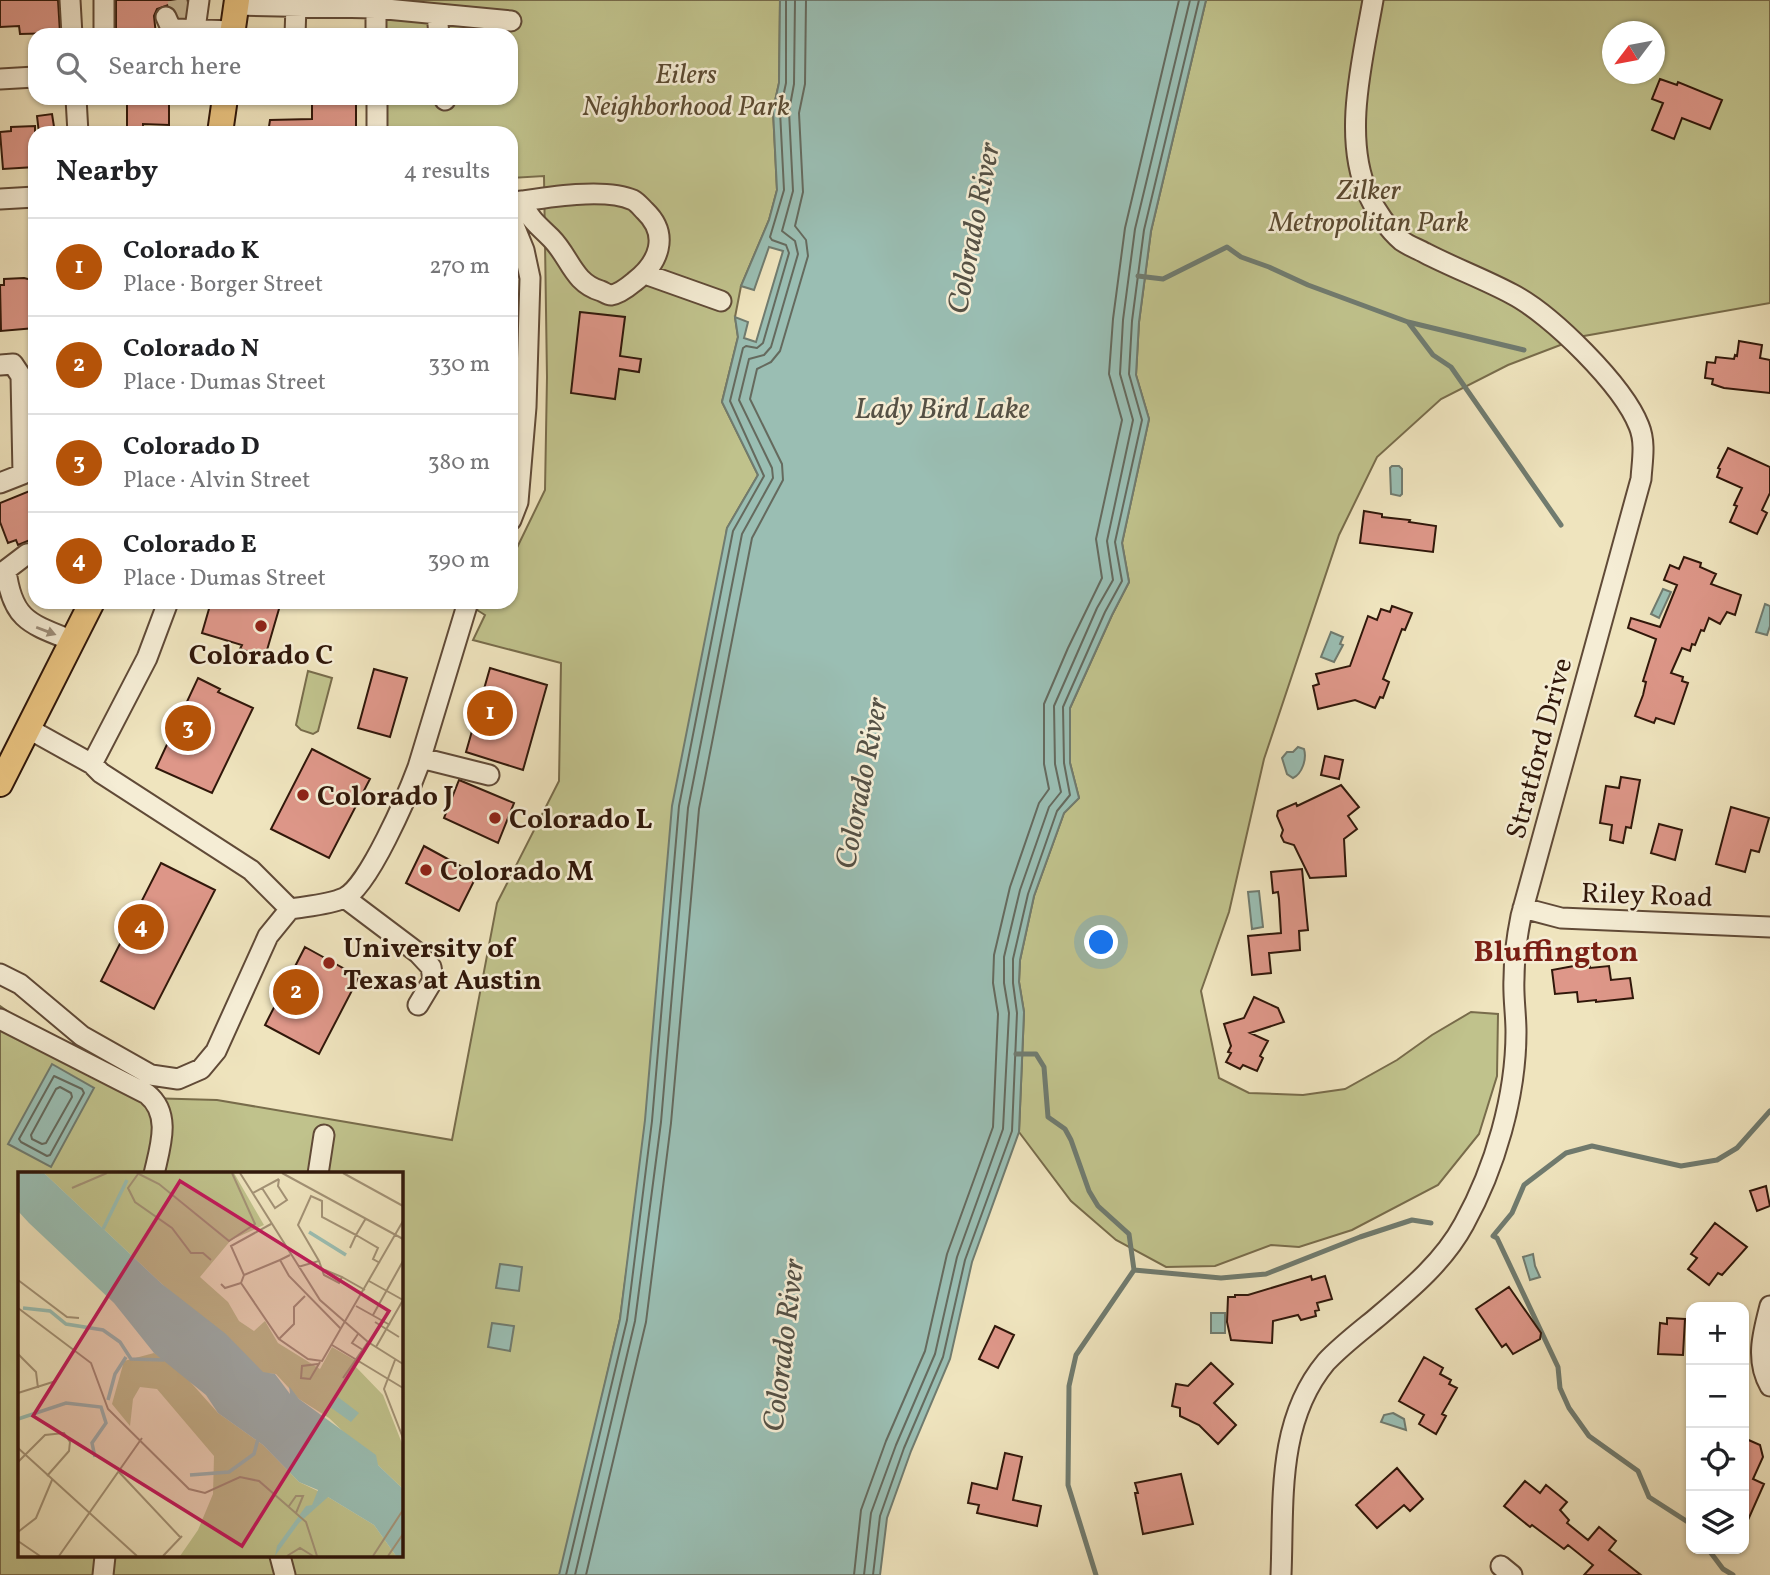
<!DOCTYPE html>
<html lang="en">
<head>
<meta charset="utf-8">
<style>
  body { margin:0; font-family:Vollkorn,serif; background:#f2f2f2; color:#202124 }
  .controls { position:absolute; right:21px; bottom:21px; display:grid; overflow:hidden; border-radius:14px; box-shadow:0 2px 5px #0004 }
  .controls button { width:63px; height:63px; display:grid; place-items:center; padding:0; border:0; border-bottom:2px solid #e0e0e0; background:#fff; color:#202124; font:35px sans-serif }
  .compass { position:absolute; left:1602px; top:21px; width:63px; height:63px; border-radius:50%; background:#fff; box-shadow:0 2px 5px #0004; rotate:238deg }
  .you { position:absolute; left:1102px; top:943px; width:24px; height:24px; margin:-18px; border:5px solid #fff; border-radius:50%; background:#1a73e8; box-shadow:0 0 0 10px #1a73e833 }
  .badge { display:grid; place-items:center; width:46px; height:46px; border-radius:50%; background:#b45309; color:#fff; font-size:23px; font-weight:700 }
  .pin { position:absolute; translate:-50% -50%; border:4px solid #fff; box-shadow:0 2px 7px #0006 }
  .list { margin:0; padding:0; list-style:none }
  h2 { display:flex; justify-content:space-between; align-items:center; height:91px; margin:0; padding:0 28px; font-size:30px }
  h2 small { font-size:23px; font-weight:400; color:#757577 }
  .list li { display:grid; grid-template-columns:46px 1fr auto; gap:21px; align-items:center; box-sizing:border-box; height:98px; padding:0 28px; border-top:2px solid #e0e0e0 }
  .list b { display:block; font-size:26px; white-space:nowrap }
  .list p { margin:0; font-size:23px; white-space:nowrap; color:#757577 }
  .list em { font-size:23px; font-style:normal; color:#757577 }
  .icon { flex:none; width:38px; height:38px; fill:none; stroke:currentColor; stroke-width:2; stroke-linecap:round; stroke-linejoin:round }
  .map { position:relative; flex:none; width:1770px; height:1575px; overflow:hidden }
  .search { position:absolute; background:#fff; box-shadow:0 2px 5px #0004; left:28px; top:28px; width:490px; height:77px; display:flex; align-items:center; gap:18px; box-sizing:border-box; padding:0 24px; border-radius:21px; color:#757577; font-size:26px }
  .panel { position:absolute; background:#fff; box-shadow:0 2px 5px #0004; left:28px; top:126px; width:490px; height:483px; border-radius:21px }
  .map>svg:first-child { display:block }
  .green { fill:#c0c28c; stroke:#786c4b; stroke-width:2; fill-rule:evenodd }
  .water { fill:#9abeb3; stroke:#707b6f; stroke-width:2 }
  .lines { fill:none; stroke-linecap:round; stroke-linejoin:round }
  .shore { stroke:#656a5e; stroke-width:2 }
  .stream { stroke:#707b6f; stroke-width:5 }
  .building { fill:#de9789; stroke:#30170a; stroke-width:2 }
  .minor-tunnel { stroke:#c9bb9a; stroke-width:19; stroke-dasharray:19 10; stroke-linecap:butt }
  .minor-casing { stroke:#604a37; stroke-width:23 }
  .major-casing { stroke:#30170a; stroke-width:28 }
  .minor { stroke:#f5edd5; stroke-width:19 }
  .major { stroke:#e8c27f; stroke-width:24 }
  .oneway { fill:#9c8d7a }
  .poi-dot { fill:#8f2418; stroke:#f5edd5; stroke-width:2.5 }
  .labels { text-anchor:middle; stroke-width:5; stroke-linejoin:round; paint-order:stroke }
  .park-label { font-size:28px; font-style:italic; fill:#5b4a31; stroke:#f5edd5 }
  .poi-label { font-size:28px; font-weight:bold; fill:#30170a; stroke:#f5edd5; text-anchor:start }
  .street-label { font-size:28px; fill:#30170a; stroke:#f5edd5 }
  .water-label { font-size:30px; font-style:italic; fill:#555145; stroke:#f5edd5 }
  .neighbourhood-label { font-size:30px; font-weight:bold; fill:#7a1f14; stroke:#f5edd5 }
  .inset-river { fill:none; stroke:#9abeb3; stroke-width:3.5 }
  .inset-road { fill:none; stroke:#a39276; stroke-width:2 }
  .view { fill:#c2185b; fill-opacity:0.15; stroke:#c2185b; stroke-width:3.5 }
  .inset-edge { fill:none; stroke:#30170a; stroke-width:3.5 }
</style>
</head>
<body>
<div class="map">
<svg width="1770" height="1575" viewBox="0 0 1770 1575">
  <rect width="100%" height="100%" fill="#efe4be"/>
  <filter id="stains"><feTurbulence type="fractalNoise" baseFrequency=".00286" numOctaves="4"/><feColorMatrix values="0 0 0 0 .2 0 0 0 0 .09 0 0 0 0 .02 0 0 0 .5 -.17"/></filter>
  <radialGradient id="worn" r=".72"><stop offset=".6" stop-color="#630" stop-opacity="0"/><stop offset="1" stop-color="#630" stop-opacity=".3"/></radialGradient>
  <!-- green -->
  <path class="green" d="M378 0H780L779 83 773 110 777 190 769 220 741 286 735 317 738 337 722 402 758 475 727 528 620 1319 561 1575H0V1006L48 1040 146 1098 217 1100 452 1140 497 903 559 781 561 663 473 640 485 615 477 610 481 602H511V560L545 490 547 377 544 176 511 178V133H382L381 98H511V35H379ZM19 1174H401V1556H19Z
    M1206 0H1770V303L1584 336 1508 365 1441 399 1377 457 1339 535 1264 759 1229 912 1201 991 1219 1078 1249 1093 1303 1095 1345 1089 1397 1060 1432 1035 1471 1012 1498 1014 1497 1076 1479 1134 1438 1185 1352 1230 1299 1247 1271 1245 1215 1266 1166 1267 1116 1240 1071 1201 1019 1132 1024 1012 1019 982 1020 960 1034 896 1064 813 1079 798 1070 763V708L1112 615 1129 582 1122 543 1149 419 1136 375 1139 322 1151 231ZM1612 32H1654V74H1612Z
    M308 671 332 678 318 731 313 734 301 730 296 725Z"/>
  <!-- water -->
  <path class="water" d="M780 0H1206L1151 231 1139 322 1136 375 1149 419 1122 543 1129 582 1112 615 1070 708V763L1079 798 1064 813 1034 896 1020 960 1019 982 1024 1012 1019 1132 972 1262 950 1359 911 1451 887 1518 880 1575H559L620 1319 645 1120 672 806 727 528 758 475 722 402 738 337 735 317 748 322 744 338 756 342 783 251 769 247 754 290 741 286 769 220 777 190 773 110 779 83Z
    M1392 466H1399L1402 469V494L1400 496 1391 494 1390 468Z
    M1663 589 1671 592 1659 618 1651 614Z
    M1765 604 1770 606V626L1767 635 1756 632Z
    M1331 632 1343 637 1340 644 1343 645 1334 662 1321 657Z
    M1298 747 1304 749C1307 759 1302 774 1293 778L1287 774 1282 758 1287 752H1293Z
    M1259 891 1263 927 1252 929 1248 892Z
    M52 1064 94 1088 51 1167 8 1144Z
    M1533 1254 1535 1266 1540 1277 1530 1280 1523 1257Z
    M500 1264 522 1267 519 1291 496 1288Z
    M1211 1313H1225V1333H1211Z
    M492 1323 514 1326 510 1351 488 1347Z
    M1393 1413 1404 1419 1406 1430 1381 1422 1384 1415Z"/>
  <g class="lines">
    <!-- shore -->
    <path class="shore" d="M54 1076 82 1089 84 1093 50 1155 47 1156 21 1142 19 1139Z
      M60 1087 71 1093 72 1097 46 1143 42 1144 32 1139 31 1135 56 1089Z
      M566 1575 627 1320 652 1121 679 806 733 531 764 476 730 401 743 348 746 346 757 348 763 343 789 253 786 245 772 240 770 237 784 190 780 111 786 83V0
      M575 1575 635 1321 661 1122 688 808 742 534 773 478 772 468 739 400 749 359 764 355 771 347 798 254 795 241 782 231 793 191 789 111 794 84 795 0
      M586 1575 646 1322 671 1123 699 809 752 538 783 480 782 464 750 399 757 369 771 362 780 351 808 256 806 240 795 226 803 192 799 113 805 84 806 0
      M854 1575 861 1510 886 1441 925 1351 947 1254 993 1127 998 1014 993 983 994 955 1010 887 1039 803 1049 789 1044 764V704L1068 648 1102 578 1096 539 1122 420 1109 374 1113 319 1125 228 1179 0
      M864 1575 871 1513 896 1445 935 1354 957 1257 1003 1129 1009 1013 1004 983V957L1020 890 1049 807 1061 792 1055 764 1054 706 1097 608 1113 580 1107 541 1133 420 1120 374 1123 320 1135 229 1190 0
      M873 1575 880 1516 904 1448 943 1357 965 1260 1012 1131 1017 1013 1013 983V959L1028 894 1057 811 1070 795 1064 763 1063 707 1105 612 1122 581 1115 542 1142 420 1129 374 1132 321 1144 230 1199 0"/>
    <!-- stream -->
    <path class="stream" d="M1138 276 1163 279 1227 247 1241 257 1269 267 1308 285 1408 322 1433 355 1451 367 1561 525
      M1408 322 1524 350
      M1016 1054H1036L1044 1067 1048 1117 1065 1129 1071 1140 1089 1191 1098 1206 1129 1234 1134 1270 1076 1355 1069 1386 1068 1485 1096 1575
      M1134 1270 1221 1278 1266 1274 1360 1237 1412 1220 1431 1223
      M1691 1524 1649 1497 1638 1471 1589 1436 1569 1408 1560 1388 1558 1367 1497 1238 1493 1236 1512 1213 1524 1185 1566 1153 1592 1146 1681 1166 1717 1160 1737 1148 1770 1111
      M1708 1549 1723 1569 1733 1575"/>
  </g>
  <!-- building -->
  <path class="building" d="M0 0H58L60 33 20 34 19 26 0 27Z
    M116 0H187L184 17H179L174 8 168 5 157 9 154 16 156 35H116Z
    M1660 79 1677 85 1678 82 1722 100 1710 129 1682 118 1674 139 1652 130 1663 103 1652 99Z
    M127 98H169V125L143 124V130H127Z
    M356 98V133H268L270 120 312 119V99Z
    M52 114 55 133H39L37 116Z
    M35 126V167L3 169 0 132 11 131V127Z
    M24 278 32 280 33 298H35V328L1 331 0 285H4V279Z
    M580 312 625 317 620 356 641 359 639 372 619 369 615 399 571 393Z
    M1739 341 1762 345 1760 358 1770 360V393L1724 388 1712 384 1713 379 1705 378 1707 362 1715 363 1716 357 1734 359 1735 355 1737 356Z
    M1728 448 1770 467V493L1762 510 1767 513 1757 534 1730 522 1737 506 1734 505 1742 488 1717 477 1720 469 1718 468Z
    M32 490 35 498V538L18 545 16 540 8 543 0 522V503Z
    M1364 511 1382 514V517L1410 520 1409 522 1436 526 1433 552 1360 543Z
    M1684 557 1701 563 1700 567 1716 574 1711 584 1741 595 1735 615 1727 612 1720 624 1709 618 1704 631 1701 630 1695 645 1692 644 1690 651 1682 648 1671 673 1683 677 1682 681 1688 683 1674 724 1656 718 1654 723 1635 716 1643 695 1646 682 1643 681 1656 639 1628 628 1631 618 1660 627 1677 585 1664 580 1670 565 1679 569Z
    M211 602H281L265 657 240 649 242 645 202 633Z
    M1392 606 1412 613 1405 630 1402 629 1383 679 1389 682 1383 698 1380 697 1375 708 1355 700 1318 709 1313 686 1319 684 1316 674 1350 666 1368 616 1377 620 1381 609 1390 612Z
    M490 668 547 685 523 770 466 752Z
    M374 669 407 678 390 737 358 728Z
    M198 678 220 689 218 692 253 708 212 793 156 768Z
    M312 749 370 779 329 858 271 829Z
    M1325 756 1343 760 1339 779 1321 775Z
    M1621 777 1640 780 1631 828 1626 827 1623 843 1610 840 1612 825 1600 823 1606 786 1619 788Z
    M459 780 514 803 498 843 444 818Z
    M1341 785 1359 807 1348 816 1357 829 1344 839 1346 876 1310 878 1294 845 1284 842 1281 836 1283 830 1277 816 1278 811 1296 803 1297 806Z
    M1731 807 1769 818 1759 852 1751 850 1745 872 1716 864Z
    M1659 824 1682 830 1675 860 1651 853Z
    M424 846 477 875 459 911 406 883Z
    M161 863 215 890 154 1009 101 981Z
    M1302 869 1308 930 1299 931 1300 950 1269 953 1271 973 1252 975 1248 936 1281 933 1279 899 1278 892 1273 893 1271 872Z
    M305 947 359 977 319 1054 265 1025Z
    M1590 963V968L1609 966 1611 980 1630 978 1633 998 1596 1002V1000L1578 1002 1577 992 1555 994 1552 970Z
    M1254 997 1278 1008 1284 1022 1250 1033 1268 1041 1260 1056 1263 1058 1257 1071 1243 1065 1240 1069 1226 1062 1231 1053 1228 1052 1231 1046 1224 1024 1244 1018Z
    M1766 1186 1770 1206 1757 1211 1750 1191Z
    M1715 1223 1747 1247 1722 1275 1718 1273 1709 1285 1688 1269 1697 1258 1691 1254Z
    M1311 1276 1312 1280 1325 1276 1332 1299 1317 1303 1319 1310 1315 1311 1316 1316 1301 1320 1298 1315 1273 1321 1272 1343 1231 1340 1227 1322 1228 1297H1235V1295H1248Z
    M1509 1287 1541 1333 1540 1339 1513 1354 1506 1344 1502 1347 1476 1309Z
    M1667 1318 1685 1319 1683 1355 1658 1354 1660 1323 1667 1324Z
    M995 1326 1014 1335 998 1368 979 1359Z
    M1424 1357 1443 1368 1440 1374 1451 1380 1449 1384 1457 1388 1442 1414 1446 1416 1436 1434 1419 1424 1424 1415 1399 1401Z
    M1211 1363 1233 1384 1214 1403 1236 1425 1218 1444 1199 1425 1180 1416V1408L1172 1406 1176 1384 1188 1386Z
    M1744 1438 1760 1445 1763 1457 1753 1479 1764 1484 1744 1529Z
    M1005 1453 1022 1457 1013 1500 1041 1506 1037 1526 977 1513 979 1505 968 1503 972 1483 997 1489Z
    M1397 1468 1423 1499 1410 1511 1404 1505 1377 1528 1356 1505Z
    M1181 1474 1193 1524 1143 1534 1135 1493H1138L1135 1483Z
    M1525 1481 1540 1493 1546 1485 1567 1502 1560 1510 1569 1520 1567 1523 1588 1540 1599 1527 1616 1541 1609 1550 1641 1575H1584L1593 1565 1568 1545 1564 1549 1532 1525 1530 1527 1504 1506Z"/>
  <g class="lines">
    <!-- minor-tunnel -->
    <path class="minor-tunnel" d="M177 0 180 19"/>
    <defs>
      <path id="minor" d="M70 0 72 35
        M236 5 376 8 511 21
        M437 14 439 35
        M166 17 170 26 175 29 233 31
        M195 29 199 0
        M104 35V0
        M295 35 296 6
        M376 35V0
        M0 79 35 77
        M76 98 78 133
        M377 98V133
        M444 98 445 100
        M0 199 35 197
        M511 203C542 198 604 187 633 200 637 202 641 207 645 211 670 235 659 263 634 282 628 287 619 294 611 295 607 295 604 292 601 291 573 283 570 257 551 238 536 223 532 222 521 201
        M511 218 524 250 530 278 526 407 518 502 511 520
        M645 274 721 301
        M0 365 13 364 21 376 23 474 0 483
        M6 570C12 620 30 624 73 641
        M6 570 27 554 35 553
        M29 729 92 764 147 658 168 602
        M421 758 489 775
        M92 764 101 773 251 870 290 909
        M345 898 418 953 431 967 433 980 418 1005
        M1523 908 1561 918 1770 927
        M0 974 20 984 82 1036 151 1075 178 1079 201 1069 216 1051 268 936 290 909C307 906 328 905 344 898 368 888 408 794 418 767L468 602
        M0 1019 147 1094C172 1114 160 1147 154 1174
        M318 1174 324 1135
        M1770 1306C1763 1333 1755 1360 1770 1386
        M280 1556 285 1575
        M1501 1566 1512 1575
        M103 1575 105 1556
        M1281 1575C1284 1502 1276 1422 1326 1362 1340 1347 1358 1333 1374 1320 1407 1292 1443 1263 1464 1224 1495 1168 1516 1096 1516 1032 1516 1014 1513 996 1514 979 1514 958 1517 936 1521 916L1641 479C1642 462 1646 443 1639 426 1623 385 1551 314 1512 294 1484 279 1454 268 1425 253 1418 249 1409 246 1402 241 1388 229 1375 210 1368 194 1342 137 1363 58 1373 0"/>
      <path id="major" d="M232 35 237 0
        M220 133 225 98
        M0 784 92 602"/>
    </defs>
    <!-- minor casing -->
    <use href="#minor" class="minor-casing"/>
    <!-- major casing -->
    <use href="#major" class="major-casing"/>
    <!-- minor -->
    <use href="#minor" class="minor"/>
    <!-- major -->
    <use href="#major" class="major"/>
  </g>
  <!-- one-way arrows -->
  <defs><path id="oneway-solid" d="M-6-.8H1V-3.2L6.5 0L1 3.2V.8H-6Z" transform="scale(1.75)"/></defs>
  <use class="oneway" href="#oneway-solid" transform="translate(46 631) rotate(21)"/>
  <!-- markers -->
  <g class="poi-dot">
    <circle cx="261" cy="626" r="7"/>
    <circle cx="303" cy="795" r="7"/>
    <circle cx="495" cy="818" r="7"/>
    <circle cx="426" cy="870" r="7"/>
    <circle cx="329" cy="963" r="7"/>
  </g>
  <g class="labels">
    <!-- park labels -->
    <g class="park-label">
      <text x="686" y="83">Eilers<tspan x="686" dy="32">Neighborhood Park</tspan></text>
      <text x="1369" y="199">Zilker<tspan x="1369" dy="32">Metropolitan Park</tspan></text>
    </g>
    <!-- poi labels -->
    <g class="poi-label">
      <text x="261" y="664" text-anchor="middle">Colorado C</text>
      <text x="317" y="805">Colorado J</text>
      <text x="509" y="828">Colorado L</text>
      <text x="440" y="880">Colorado M</text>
      <text x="343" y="957">University of<tspan x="343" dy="32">Texas at Austin</tspan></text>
    </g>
    <!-- street labels -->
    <g class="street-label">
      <text transform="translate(1538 748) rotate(-75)" y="10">Stratford Drive</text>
      <text transform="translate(1647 894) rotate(2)" y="10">Riley Road</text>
    </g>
    <!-- water labels -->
    <g class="water-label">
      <text transform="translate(973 228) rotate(-79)" y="10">Colorado River</text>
      <text x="942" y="418">Lady Bird Lake</text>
      <text transform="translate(861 783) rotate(-79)" y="10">Colorado River</text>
      <text transform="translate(783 1345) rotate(-83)" y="10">Colorado River</text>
    </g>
    <!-- neighbourhood labels -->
    <g class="neighbourhood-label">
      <text x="1556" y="961">Bluffington</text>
    </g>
  </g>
  <!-- overview -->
  <g transform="translate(18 1172)">
    <rect width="385" height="385" fill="#efe4be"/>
    <path d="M26 1H216L246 53 213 68 182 105 210 130 221 149 236 159 247 149 260 171 302 197 314 175 340 190 337 194 365 223 385 274V317L311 246 281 227 258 202 245 201 144 112ZM136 181 159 195 200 241 245 273 281 310 304 321 312 316 310 325 356 353 378 384H162L180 358 195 322 196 284 139 217 122 215 115 227 112 254 94 232 106 189Z" fill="#c0c28c"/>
    <path d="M0 1H26L144 112 208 162 245 200 257 202 272 222 271 214 281 227 358 283 360 293 385 317V384H378L356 353 310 325 281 351 257 384 259 374 288 334 294 333 300 318 281 310 245 273 200 241 188 223 136 181 96 131 11 51 0 39ZM320 225 341 241 333 250 312 235Z" fill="#9abeb3"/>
    <path class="inset-river" d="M85 57 109 8M291 60 328 83M5 136 32 139 48 152 85 158 102 170 113 187 146 188M90 228 97 202 108 185M0 247 48 231 83 235 88 251 74 271 77 285M172 303 211 300 236 282 240 267"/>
    <path class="inset-road" d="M119 1 141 12 211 69 237 52 214 1M222 1 302 128 350 170 385 192M264 1 385 67M325 1 385 34M120 2 110 16 117 30 154 56 173 81H185L193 88M63 12 54 16 89 1M244 16 257 36 269 28 260 14 261 7M235 21 261 7M348 46 338 63 360 76 355 87 362 91M272 83 262 88 271 104 323 157M301 89 306 103 321 111 324 105 307 98M280 95 301 89 280 53 293 24 304 29V45L338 63 332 76M226 103 262 88M324 105 347 118M0 108 49 145 61 146M351 109 385 128M223 111 261 167 290 187 304 189 385 49M223 111 226 103 213 74 253 52M203 112 207 116 223 111M338 134 372 153M0 136 73 191 90 237 171 317 187 321 222 305 241 309 288 350 299 384M355 143 385 89M357 150 381 165M340 162 334 171 345 178M261 167 276 152V135L287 124M314 173 385 216M358 175 385 128M0 182 18 200 20 216M377 188 366 217 385 266M300 192 284 194 283 206 292 207 302 190M325 206 350 170M0 221 38 209M0 276 119 384M0 290 27 263 46 261 52 270 51 279 29 304M100 299 163 366M271 334 278 324H285L278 341M0 360 18 346 34 308M0 369 22 384M41 384 124 266M145 384 164 364M269 384 282 376 295 384M355 384 385 338M370 384 385 362"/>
    <path class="view" d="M162 9 371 139 224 374 15 244Z"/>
    <rect width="385" height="385" class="inset-edge"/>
  </g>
  <rect width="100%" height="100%" filter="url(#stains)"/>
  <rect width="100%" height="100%" fill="url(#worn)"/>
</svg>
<div class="controls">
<button>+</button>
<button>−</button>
<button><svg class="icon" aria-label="locate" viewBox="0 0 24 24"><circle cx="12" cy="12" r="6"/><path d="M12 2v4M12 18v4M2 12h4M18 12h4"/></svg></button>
<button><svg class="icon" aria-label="layers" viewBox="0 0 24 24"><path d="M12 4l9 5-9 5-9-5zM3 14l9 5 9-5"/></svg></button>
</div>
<svg class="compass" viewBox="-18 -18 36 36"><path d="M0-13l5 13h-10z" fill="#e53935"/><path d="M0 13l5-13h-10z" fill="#757577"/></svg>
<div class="you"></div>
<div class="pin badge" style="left:490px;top:713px">1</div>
<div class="pin badge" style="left:296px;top:992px">2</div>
<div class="pin badge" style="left:188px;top:728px">3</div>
<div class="pin badge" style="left:141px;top:927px">4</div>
<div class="search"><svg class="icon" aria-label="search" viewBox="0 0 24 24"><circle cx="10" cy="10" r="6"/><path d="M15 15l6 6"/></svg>Search here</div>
<section class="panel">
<h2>Nearby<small>4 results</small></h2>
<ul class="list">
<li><span class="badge">1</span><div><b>Colorado K</b><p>Place · Borger Street</p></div><em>270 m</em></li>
<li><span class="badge">2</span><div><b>Colorado N</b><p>Place · Dumas Street</p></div><em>330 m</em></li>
<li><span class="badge">3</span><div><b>Colorado D</b><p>Place · Alvin Street</p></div><em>380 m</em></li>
<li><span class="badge">4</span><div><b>Colorado E</b><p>Place · Dumas Street</p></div><em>390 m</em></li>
</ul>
</section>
</div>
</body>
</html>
